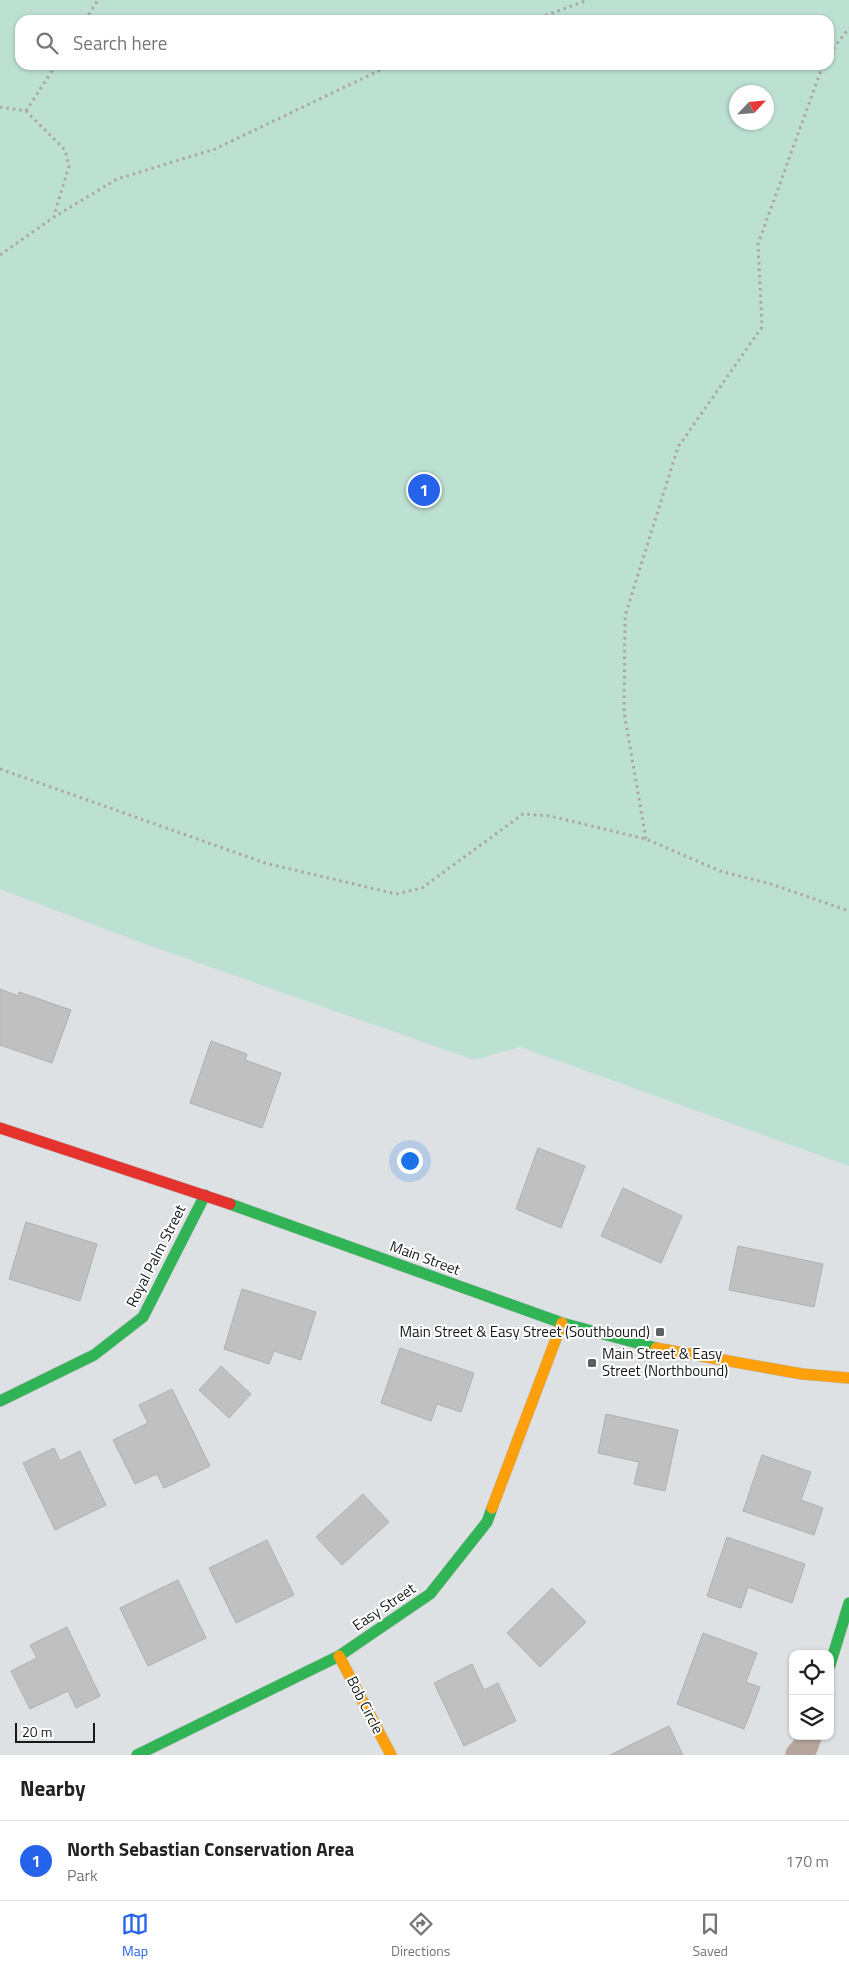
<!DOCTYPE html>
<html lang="en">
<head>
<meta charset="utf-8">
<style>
  body { margin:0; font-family:"Titillium Web",sans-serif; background:#f6f6f6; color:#222 }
  .controls { position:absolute; right:15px; bottom:15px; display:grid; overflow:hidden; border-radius:10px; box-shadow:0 1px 4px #0004 }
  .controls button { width:45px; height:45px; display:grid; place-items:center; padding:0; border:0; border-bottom:1px solid #e0e0e0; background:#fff; color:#222; font:25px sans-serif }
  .compass { position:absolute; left:729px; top:85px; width:45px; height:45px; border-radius:50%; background:#fff; box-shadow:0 1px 4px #0004; rotate:64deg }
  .scale { position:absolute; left:15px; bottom:12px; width:80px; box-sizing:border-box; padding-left:5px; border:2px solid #17191b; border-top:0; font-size:14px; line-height:18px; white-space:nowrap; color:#17191b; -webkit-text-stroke:4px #fff; paint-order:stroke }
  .you { position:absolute; left:409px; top:1160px; width:18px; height:18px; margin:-12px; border:4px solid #fff; border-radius:50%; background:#1a73e8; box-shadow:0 0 0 8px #1a73e833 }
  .badge { display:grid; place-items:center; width:32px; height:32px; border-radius:50%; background:#2563eb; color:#fff; font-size:16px; font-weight:700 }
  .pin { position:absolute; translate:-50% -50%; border:2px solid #fff; box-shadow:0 1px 5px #0006 }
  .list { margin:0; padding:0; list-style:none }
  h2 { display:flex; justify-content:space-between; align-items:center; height:65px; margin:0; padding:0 20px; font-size:21px }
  h2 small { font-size:16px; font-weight:400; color:#767676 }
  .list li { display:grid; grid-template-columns:32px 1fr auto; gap:15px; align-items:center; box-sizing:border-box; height:80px; padding:0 20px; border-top:1px solid #e0e0e0 }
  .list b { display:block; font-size:19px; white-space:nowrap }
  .list p { margin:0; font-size:16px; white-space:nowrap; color:#767676 }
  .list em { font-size:16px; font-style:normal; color:#767676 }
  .icon { flex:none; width:28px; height:28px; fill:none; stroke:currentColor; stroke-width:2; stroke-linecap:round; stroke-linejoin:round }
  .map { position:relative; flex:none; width:849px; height:1755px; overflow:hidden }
  .search { position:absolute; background:#fff; box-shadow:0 1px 4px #0004; left:15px; right:15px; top:15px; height:55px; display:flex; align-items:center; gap:12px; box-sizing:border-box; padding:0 18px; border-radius:15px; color:#767676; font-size:19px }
  .sheet { height:145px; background:#fff }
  nav { display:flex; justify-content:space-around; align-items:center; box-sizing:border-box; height:70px; border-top:1px solid #e0e0e0; background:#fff; font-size:14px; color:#767676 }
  nav a { display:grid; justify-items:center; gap:2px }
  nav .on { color:#2563eb }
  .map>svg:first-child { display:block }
  .green { fill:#bce1d2; fill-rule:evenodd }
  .building { fill:#c0c0c1; stroke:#afb0b0 }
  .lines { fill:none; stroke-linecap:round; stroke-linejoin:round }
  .street-casing { stroke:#bbbdbf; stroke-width:26 }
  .fast-casing { stroke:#bbbdbf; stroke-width:12 }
  .slow-casing { stroke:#bbbdbf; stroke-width:12 }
  .jam-casing { stroke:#bbbdbf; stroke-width:12 }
  .path { stroke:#ada6a3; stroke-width:3; stroke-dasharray:2.5 4; stroke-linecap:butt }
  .street { stroke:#b6a69e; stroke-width:25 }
  .fast { stroke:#30b455; stroke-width:11 }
  .slow { stroke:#ff9f0a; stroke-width:11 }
  .jam { stroke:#e5322d; stroke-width:11 }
  .poi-dot { fill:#5d5f61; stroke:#fff; stroke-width:2 }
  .labels { text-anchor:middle; stroke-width:4; stroke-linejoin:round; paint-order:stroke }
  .street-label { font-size:15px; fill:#17191b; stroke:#fff }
  .poi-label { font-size:15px; fill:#17191b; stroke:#fff; text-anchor:end }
</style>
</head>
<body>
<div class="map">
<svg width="849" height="1755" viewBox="0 0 849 1755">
  <rect width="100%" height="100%" fill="#dee1e4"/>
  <!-- green -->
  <path class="green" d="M0 0H849V1166L520 1047 474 1060 131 939 0 889ZM20 20H829V65H20ZM766 92V122H736V92Z"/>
  <!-- building -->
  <path class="building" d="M0 989 18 996 19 992 71 1010 52 1063 0 1045Z
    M211 1041 247 1054 245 1060 281 1073 262 1128 190 1103Z
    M538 1148 585 1166 561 1228 516 1209Z
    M623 1188 682 1216 661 1263 601 1236Z
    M26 1222 97 1244 80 1301 9 1279Z
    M738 1246 823 1264 814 1307 729 1290Z
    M242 1289 316 1312 301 1360 274 1351 269 1364 224 1349Z
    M400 1348 474 1373 461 1412 437 1404 431 1421 381 1403Z
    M221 1366 251 1394 229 1418 199 1390Z
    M172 1389 210 1466 164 1488 157 1474 135 1484 113 1440 148 1423 139 1405Z
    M606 1414 678 1430 665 1491 634 1484 639 1462 598 1453Z
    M54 1448 60 1461 80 1451 106 1505 55 1530 23 1463Z
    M762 1455 811 1472 801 1500 823 1508 814 1535 743 1511Z
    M363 1494 389 1522 342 1565 316 1537Z
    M727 1537 805 1564 792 1603 748 1587 741 1608 707 1596Z
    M267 1540 294 1595 236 1623 209 1568Z
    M178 1580 206 1638 148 1666 120 1608Z
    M552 1588 586 1622 540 1667 507 1633Z
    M67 1627 100 1696 76 1708 68 1691 30 1709 11 1671 37 1658 30 1645Z
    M703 1633 757 1653 746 1682 760 1687 744 1729 677 1704Z
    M472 1664 484 1690 498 1683 516 1721 464 1746 434 1683Z
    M669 1726 683 1755H610Z"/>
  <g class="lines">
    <defs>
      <path id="street" d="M798 1755 805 1747 809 1736"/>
      <path id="fast" d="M230 1204 562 1323 656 1348
        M0 1401 94 1355 143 1317 205 1195
        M830 1665 849 1603
        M137 1755 339 1656 430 1594 487 1522 492 1508"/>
      <path id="slow" d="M656 1348 802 1374 849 1378
        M492 1508 562 1323
        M339 1656 391 1755"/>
      <path id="jam" d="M0 1128 230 1204"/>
    </defs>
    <!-- street casing -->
    <use href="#street" class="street-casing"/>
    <!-- fast casing -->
    <use href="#fast" class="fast-casing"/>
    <!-- slow casing -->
    <use href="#slow" class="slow-casing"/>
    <!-- jam casing -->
    <use href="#jam" class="jam-casing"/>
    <!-- path -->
    <path class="path" d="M85 20 98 0
      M533 20 588 0
      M829 54 849 28
      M0 107 26 111 65 150 69 166 54 216
      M26 111 56 65
      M0 255 54 217 117 179 215 149 391 65
      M0 769 265 863 396 894 422 888 523 814 550 816 646 839 720 871 771 884 849 911
      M646 839 624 712 625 616 678 447 762 327 758 244 823 65"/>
    <!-- street -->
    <use href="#street" class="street"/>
    <!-- fast -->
    <use href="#fast" class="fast"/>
    <!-- slow -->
    <use href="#slow" class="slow"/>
    <!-- jam -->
    <use href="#jam" class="jam"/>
  </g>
  <!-- markers -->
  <g class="poi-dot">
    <rect x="655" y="1327" width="10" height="10" rx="2.5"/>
    <rect x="587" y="1358" width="10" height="10" rx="2.5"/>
  </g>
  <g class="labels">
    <!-- street labels -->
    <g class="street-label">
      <text transform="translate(156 1256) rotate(-63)" y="5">Royal Palm Street</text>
      <text transform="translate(425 1258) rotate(20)" y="5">Main Street</text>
      <text transform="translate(384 1607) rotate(-34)" y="5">Easy Street</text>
      <text transform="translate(365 1705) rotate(63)" y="5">Bob Circle</text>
    </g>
    <!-- poi labels -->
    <g class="poi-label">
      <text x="650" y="1337">Main Street &amp; Easy Street (Southbound)</text>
      <text x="602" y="1359" text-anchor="start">Main Street &amp; Easy<tspan x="602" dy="17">Street (Northbound)</tspan></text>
    </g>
  </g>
</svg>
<div class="controls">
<button><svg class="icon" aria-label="locate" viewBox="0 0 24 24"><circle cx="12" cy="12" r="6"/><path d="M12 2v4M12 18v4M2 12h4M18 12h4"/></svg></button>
<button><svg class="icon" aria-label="layers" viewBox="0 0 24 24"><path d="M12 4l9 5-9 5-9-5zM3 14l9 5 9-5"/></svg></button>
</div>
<svg class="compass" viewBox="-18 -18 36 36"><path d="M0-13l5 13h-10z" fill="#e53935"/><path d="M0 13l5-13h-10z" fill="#767676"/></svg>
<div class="scale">20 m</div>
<div class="you"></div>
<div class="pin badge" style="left:424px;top:490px">1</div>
<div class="search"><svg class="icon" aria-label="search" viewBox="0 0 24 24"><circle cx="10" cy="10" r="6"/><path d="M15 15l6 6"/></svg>Search here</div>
</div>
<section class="sheet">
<h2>Nearby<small></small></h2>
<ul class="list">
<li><span class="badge">1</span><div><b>North Sebastian Conservation Area</b><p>Park</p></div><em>170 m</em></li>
</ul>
</section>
<nav>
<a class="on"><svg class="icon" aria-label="map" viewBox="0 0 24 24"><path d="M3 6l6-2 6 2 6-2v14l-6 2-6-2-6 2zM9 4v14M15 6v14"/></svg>Map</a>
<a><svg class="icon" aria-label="directions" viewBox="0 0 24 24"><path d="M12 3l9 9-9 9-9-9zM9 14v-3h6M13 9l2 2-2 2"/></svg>Directions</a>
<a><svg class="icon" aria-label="saved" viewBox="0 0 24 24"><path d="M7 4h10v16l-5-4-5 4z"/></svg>Saved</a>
</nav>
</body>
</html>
